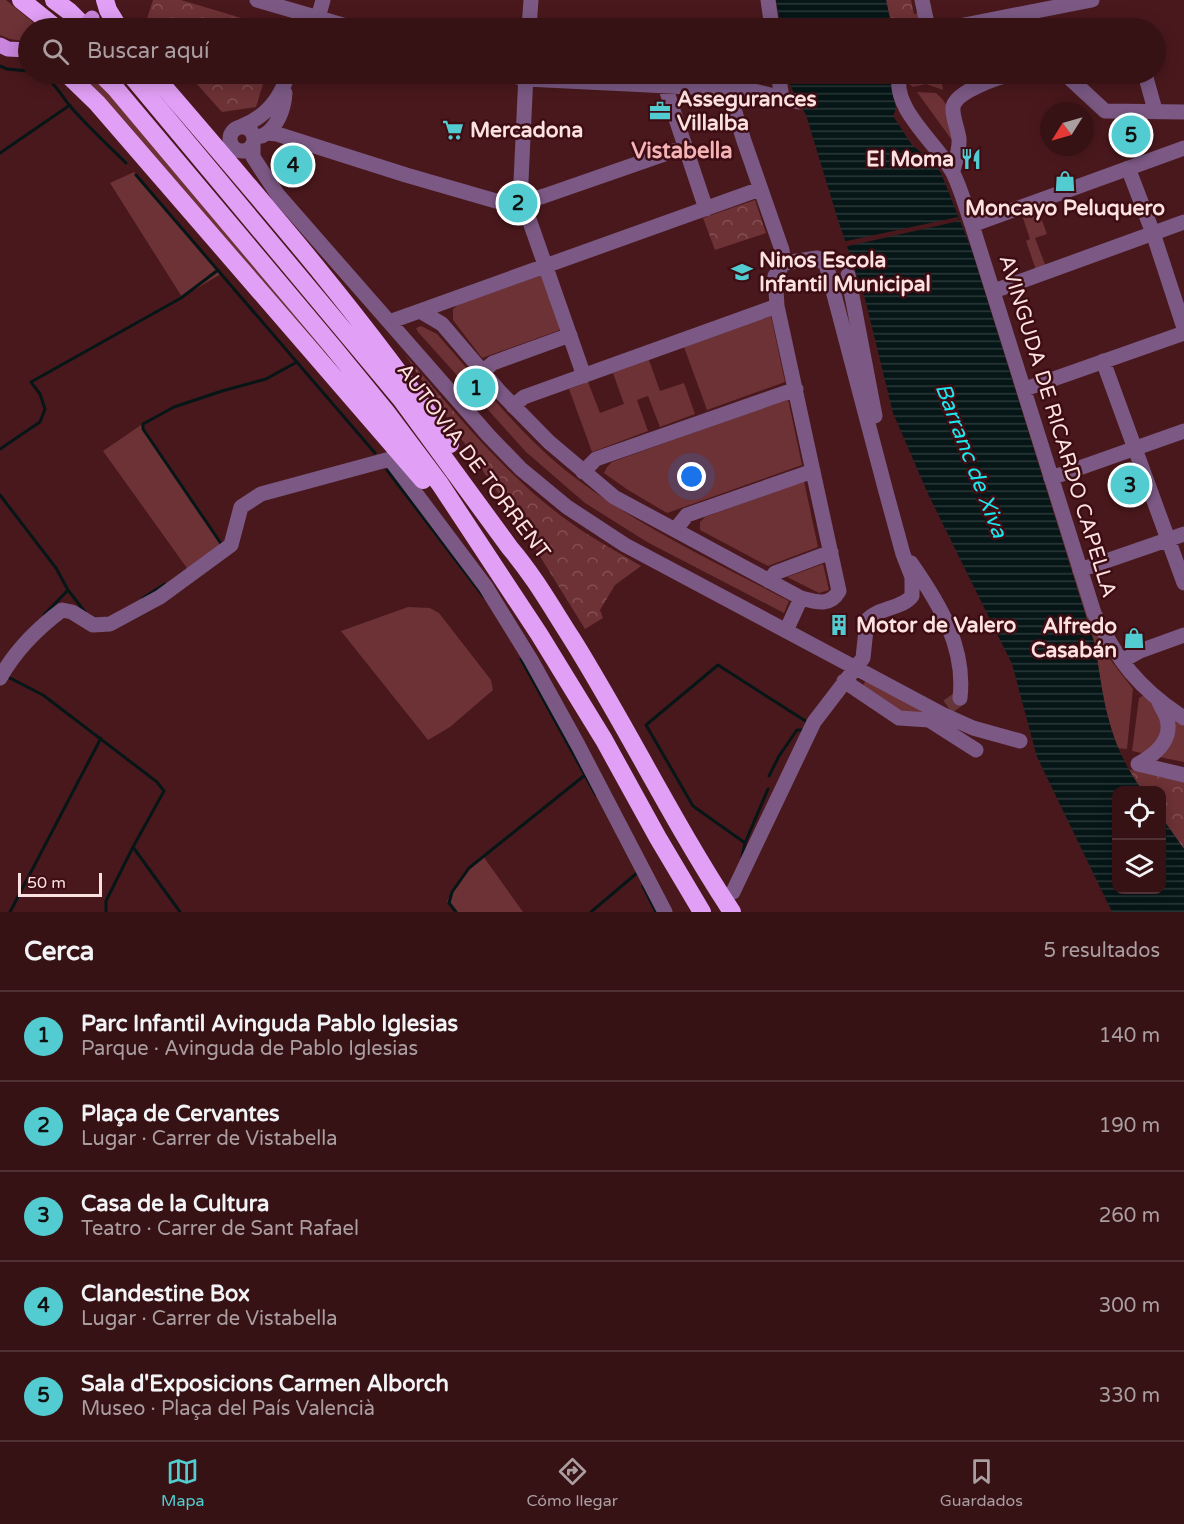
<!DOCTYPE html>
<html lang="es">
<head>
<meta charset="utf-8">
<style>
  body { margin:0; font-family:"Varela Round",sans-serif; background:#422022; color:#f1f3f6 }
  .controls { position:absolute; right:18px; bottom:18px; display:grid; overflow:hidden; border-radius:12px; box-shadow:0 3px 15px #0003 }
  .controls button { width:54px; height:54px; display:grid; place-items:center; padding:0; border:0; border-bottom:2px solid #513234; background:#371215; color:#f1f3f6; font:30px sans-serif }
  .compass { position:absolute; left:1040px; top:102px; width:54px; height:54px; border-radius:50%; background:#371215; box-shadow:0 3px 15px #0003; rotate:233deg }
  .scale { position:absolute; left:18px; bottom:15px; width:84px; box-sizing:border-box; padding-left:6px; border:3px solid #fce1e1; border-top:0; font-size:16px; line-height:21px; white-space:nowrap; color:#fce1e1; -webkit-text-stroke:4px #3e0d13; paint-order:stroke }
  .you { position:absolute; left:692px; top:477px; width:21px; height:21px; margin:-15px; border:4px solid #fff; border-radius:50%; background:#1a73e8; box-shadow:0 0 0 9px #1a73e833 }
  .badge { display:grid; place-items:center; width:39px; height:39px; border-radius:50%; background:#52ccd0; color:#111; font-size:20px; font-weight:700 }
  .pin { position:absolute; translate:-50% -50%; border:3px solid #fff; box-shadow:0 2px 6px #0006 }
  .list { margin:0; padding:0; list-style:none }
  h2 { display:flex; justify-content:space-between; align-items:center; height:78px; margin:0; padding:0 24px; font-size:26px }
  h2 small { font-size:20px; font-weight:400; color:#aa9ea0 }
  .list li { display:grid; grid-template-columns:39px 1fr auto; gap:18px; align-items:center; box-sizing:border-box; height:90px; padding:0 24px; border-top:2px solid #513234 }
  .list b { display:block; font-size:22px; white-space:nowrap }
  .list p { margin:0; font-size:20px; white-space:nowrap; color:#aa9ea0 }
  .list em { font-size:20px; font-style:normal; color:#aa9ea0 }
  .icon { flex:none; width:33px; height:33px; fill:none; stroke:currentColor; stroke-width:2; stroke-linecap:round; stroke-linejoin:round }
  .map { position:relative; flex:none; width:1184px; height:912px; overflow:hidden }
  .search { position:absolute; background:#371215; box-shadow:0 3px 15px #0003; left:18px; right:18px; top:18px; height:66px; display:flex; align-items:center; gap:15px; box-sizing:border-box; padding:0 21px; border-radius:33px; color:#aa9ea0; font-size:22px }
  .sheet { height:528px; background:#371215 }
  nav { display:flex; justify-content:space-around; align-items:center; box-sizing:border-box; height:84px; border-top:2px solid #513234; background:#371215; font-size:16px; color:#aa9ea0 }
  nav a { display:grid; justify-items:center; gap:3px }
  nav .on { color:#52ccd0 }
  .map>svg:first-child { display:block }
  .grass { fill:#6d3236 }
  .forest { fill:url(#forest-crowns) }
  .water { fill:url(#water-rules) }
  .pier { fill:#49181c }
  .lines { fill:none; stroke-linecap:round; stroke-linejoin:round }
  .stream { stroke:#061617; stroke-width:3 }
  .minor-tunnel { stroke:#64363a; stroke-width:15; stroke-dasharray:15 8; stroke-linecap:butt }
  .minor { stroke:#7b5984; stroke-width:15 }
  .major { stroke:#ca85de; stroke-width:15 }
  .highway { stroke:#e19ff5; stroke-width:18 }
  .major-bridge { stroke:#ca85de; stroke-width:15 }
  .labels { text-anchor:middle; stroke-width:5; stroke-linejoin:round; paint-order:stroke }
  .poi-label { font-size:21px; font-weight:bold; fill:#fce1e1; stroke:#3e0d13; text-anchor:start }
  .street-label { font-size:21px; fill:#fce1e1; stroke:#3e0d13 }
  .neighbourhood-label { font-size:22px; font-weight:bold; fill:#f4b3b4; stroke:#3e0d13 }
  .water-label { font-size:22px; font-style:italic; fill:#1ae8ee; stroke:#3e0d13 }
</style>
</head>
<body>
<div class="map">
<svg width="1184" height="912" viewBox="0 0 1184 912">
  <defs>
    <pattern id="forest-crowns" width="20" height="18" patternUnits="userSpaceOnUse" patternTransform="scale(1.5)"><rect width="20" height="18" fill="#6d3236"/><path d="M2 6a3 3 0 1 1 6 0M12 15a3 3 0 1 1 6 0" fill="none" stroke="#834f53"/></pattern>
    <pattern id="water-rules" width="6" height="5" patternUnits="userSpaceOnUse" patternTransform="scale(1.5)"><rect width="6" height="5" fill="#061617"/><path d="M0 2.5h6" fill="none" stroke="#2b3838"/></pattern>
  </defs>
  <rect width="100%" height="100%" fill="#49181c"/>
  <!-- grass -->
  <path class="grass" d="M0 0H6L40 28H28V42L10 39 0 35Z
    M77 74H89L123 109 324 351 323 353Z
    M911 74H938L941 78 943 90 926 84 913 87 909 84Z
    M917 92 936 93C953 107 951 123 954 143Z
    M134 172 221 274 182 297 110 183Z
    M1037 207 1047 234 1035 238 1046 267 1036 270 1026 241 1030 239 1021 212Z
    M542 275 560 330 482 358 453 320V309L459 304Z
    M771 316 785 382 707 410 684 347Z
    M421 326 437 334C478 380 517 431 565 470 633 524 713 561 789 601L784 613 647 542 585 503 526 452 418 332 416 328Z
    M649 360 660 391 684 383 695 414 660 427 648 396 637 400 648 431 592 452 569 389 588 382 600 413 624 404 613 373Z
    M1017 380 1089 617 1106 654 1133 689 1127 749 1117 748 1116 745 1104 704 1095 645 1013 381Z
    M788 399 802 465 667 513 628 490 604 473 607 467 612 462Z
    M141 425 222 547 189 571 103 451Z
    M804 481 818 547 768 566 700 530V522L705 517Z
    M823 564 829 590 819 593 787 577Z
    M408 607 430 608 439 613 491 680 493 690 450 727 428 740 341 631Z
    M866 680 923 712 905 714 862 687Z
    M1144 695C1154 704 1166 719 1161 734 1158 741 1150 748 1146 754L1132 751 1139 698Z
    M1172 716 1184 724V762L1159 757Z
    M483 856 523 912H455L447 901 463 875Z"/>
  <!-- forest -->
  <path class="forest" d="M153 0H181L275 28H148L145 25Z
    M886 0H911L914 14 918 13 920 19 913 28H892Z
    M188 74H266L256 107 222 112Z
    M755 200 766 233 715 250 703 218Z
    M405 355C454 411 501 470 560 515 586 535 614 550 641 566L615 585 600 610 603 618 585 629 533 545Z
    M1127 769 1184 781V849L1162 818V790H1142Z"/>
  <!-- water -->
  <path class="water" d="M776 0H886L892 28H781Z
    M788 74H889L896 109 893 116 912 145 932 161 941 173 972 251 1095 645C1104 702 1108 742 1142 790H1116V890H1162V818L1184 849V912H1112L1037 757 1012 664 928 494 893 413 865 299 838 220 806 115 790 85Z"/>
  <!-- pier -->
  <path class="pier" d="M958 217 959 221 844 247 842 242Z"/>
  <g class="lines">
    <!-- stream -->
    <path class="stream" d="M0 66 7 69 28 71
      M37 74C53 78 60 94 70 106 87 126 107 144 126 163
      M0 153 70 105
      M136 175 375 453
      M0 449 40 422 45 409 40 394 31 382 181 298 218 270
      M387 470 484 597
      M0 495 56 568 68 590 44 615
      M222 545 143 429V424L174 407 222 391 266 379 297 362
      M68 590 85 612
      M143 598 165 584
      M521 659 596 795
      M6 676 43 695 157 782 164 791 133 847 180 912
      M769 776 779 756 797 730H805
      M745 843 693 806 646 725 718 665 807 722
      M742 857 745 843 768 789
      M643 886 656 912
      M10 912 101 738
      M106 912V901L133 847
      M456 912 449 903 452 892 469 868 585 775
      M591 912 637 873"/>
    <!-- minor-tunnel -->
    <path class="minor-tunnel" d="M929 720 960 698"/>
    <!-- minor -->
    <path class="minor" d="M257 0 353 28
      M768 0 772 28
      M922 0 928 28
      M318 18 323 0
      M529 28 531 0
      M949 28 1092 0
      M505 74 526 79 750 90 799 102
      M526 74 521 181 523 202 584 376
      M778 74 782 97
      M900 74C890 108 939 145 953 173 961 189 966 208 972 225L1094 613C1118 661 1138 688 1184 718
      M1065 74 1105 111 1184 112
      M1145 74 1155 110
      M665 86 706 209
      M728 90 744 141 782 250 784 263
      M242 126C266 117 281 97 288 74
      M230 139a12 12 0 1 1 24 0a12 12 0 1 1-24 0Z
      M267 133 277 134 406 175 496 201 523 202 544 196 685 147
      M262 136C277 129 284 109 285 93
      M253 145V157L278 195 489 436 521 469 567 507 625 545 942 714 973 728 1020 741
      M1128 168 1153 233 1184 328
      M953 171C955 161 960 150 959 139 958 129 952 117 953 107 956 91 999 77 1013 74
      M972 225 1184 148
      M848 275 875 416
      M994 291 1184 222
      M420 311 442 324 500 392 549 442 614 497 801 598C816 602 830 607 839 591L777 306 775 276 784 263
      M389 322 760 189
      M1103 361 1184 583
      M482 372 493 363 570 335
      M1025 389 1184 333
      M513 406 524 397 777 306
      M583 472 596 459 796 389
      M1051 478 1184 431
      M675 530 687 515 813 471
      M911 563C939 603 966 647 960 698
      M1080 570 1184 534
      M769 581 775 573 831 552
      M786 631 801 598
      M1122 661 1140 651 1184 635
      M0 678C15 651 38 628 62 610L72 612 93 625 110 624 160 597 231 545 241 507 261 494 390 459 486 587 531 660 578 745 665 912
      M844 681 899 718 929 720 976 750
      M1138 764C1154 755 1173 741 1167 719 1166 714 1161 707 1159 702
      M1138 764 1184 775
      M733 892 814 722 863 658 867 620C879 607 902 609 912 596V577L903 554 885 488 826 264 817 258 784 263"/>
    <!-- major -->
    <path class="major" d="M0 45 8 49 28 50"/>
    <!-- highway -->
    <path class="highway" d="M21 0 56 28
      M54 0 70 12 86 28
      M105 0 108 10 119 28
      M67 74 97 103 423 480
      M101 74 116 89 332 346 386 412 440 484 539 634 604 740 658 838 702 912
      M130 74 401 399 510 548C534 576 552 608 572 639 628 729 674 824 732 912
      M153 74C256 194 360 313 450 444"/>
    <!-- major-bridge -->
    <path class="major-bridge" d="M83 28 92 18"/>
  </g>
  <!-- icons -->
  <defs>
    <symbol id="office-bare" viewBox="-9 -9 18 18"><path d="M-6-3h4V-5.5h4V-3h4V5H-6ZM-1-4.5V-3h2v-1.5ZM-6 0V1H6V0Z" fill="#52ccd0" stroke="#3e0d13" stroke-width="2.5" paint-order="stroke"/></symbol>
    <symbol id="supermarket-bare" viewBox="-9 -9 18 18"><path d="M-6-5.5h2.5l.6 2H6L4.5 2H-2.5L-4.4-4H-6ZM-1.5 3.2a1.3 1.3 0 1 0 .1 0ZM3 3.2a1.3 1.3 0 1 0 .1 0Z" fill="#52ccd0" stroke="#3e0d13" stroke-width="2.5" paint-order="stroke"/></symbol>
    <symbol id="restaurant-bare" viewBox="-9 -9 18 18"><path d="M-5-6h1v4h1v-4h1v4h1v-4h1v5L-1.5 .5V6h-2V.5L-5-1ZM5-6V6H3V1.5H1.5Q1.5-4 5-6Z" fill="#52ccd0" stroke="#3e0d13" stroke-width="2.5" paint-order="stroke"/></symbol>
    <symbol id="shop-bare" viewBox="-9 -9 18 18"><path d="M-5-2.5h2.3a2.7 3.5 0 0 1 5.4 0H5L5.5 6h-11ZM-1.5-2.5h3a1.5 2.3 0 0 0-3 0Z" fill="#52ccd0" stroke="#3e0d13" stroke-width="2.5" paint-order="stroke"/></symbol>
    <symbol id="school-bare" viewBox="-9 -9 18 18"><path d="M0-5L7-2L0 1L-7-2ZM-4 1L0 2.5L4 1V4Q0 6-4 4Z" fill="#52ccd0" stroke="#3e0d13" stroke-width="2.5" paint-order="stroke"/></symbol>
    <symbol id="building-bare" viewBox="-9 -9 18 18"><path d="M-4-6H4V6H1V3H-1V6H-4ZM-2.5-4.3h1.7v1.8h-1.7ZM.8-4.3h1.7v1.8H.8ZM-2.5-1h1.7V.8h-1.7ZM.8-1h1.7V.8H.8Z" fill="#52ccd0" stroke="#3e0d13" stroke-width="2.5" paint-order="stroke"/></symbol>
  </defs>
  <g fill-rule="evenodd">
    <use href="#office-bare" x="645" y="96" width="30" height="30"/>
    <use href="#supermarket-bare" x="438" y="115" width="30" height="30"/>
    <use href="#restaurant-bare" x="956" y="144" width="30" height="30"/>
    <use href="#shop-bare" x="1050" y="166" width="30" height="30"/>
    <use href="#school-bare" x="727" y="257" width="30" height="30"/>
    <use href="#building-bare" x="824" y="610" width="30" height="30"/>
    <use href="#shop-bare" x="1119" y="623" width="30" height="30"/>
  </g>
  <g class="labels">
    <!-- poi labels -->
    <g class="poi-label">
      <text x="677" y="106">Assegurances<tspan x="677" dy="24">Villalba</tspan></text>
      <text x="470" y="137">Mercadona</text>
      <text x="954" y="166" text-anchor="end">El Moma</text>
      <text x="1065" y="215" text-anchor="middle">Moncayo Peluquero</text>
      <text x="759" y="267">Ninos Escola<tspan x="759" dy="24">Infantil Municipal</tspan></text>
      <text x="856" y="632">Motor de Valero</text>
      <text x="1117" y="633" text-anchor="end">Alfredo<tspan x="1117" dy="24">Casabán</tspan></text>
    </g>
    <!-- street labels -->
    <g class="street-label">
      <text transform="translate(1058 426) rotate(73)" y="7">AVINGUDA DE RICARDO CAPELLA</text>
      <text transform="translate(474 461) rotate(53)" y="7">AUTOVIA DE TORRENT</text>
    </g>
    <!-- neighbourhood labels -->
    <g class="neighbourhood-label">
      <text x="682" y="158">Vistabella</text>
    </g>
    <!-- water labels -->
    <g class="water-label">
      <text transform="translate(972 460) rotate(69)" y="8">Barranc de Xiva</text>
    </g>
  </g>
</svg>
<div class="controls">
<button><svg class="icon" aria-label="locate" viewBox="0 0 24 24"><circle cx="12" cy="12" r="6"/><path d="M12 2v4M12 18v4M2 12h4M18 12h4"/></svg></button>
<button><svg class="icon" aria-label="layers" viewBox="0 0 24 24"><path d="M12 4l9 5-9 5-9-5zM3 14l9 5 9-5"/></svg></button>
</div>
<svg class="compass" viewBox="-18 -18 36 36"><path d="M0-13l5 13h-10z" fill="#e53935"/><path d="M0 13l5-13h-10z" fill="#aa9ea0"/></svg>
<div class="scale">50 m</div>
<div class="you"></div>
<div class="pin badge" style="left:476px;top:388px">1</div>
<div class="pin badge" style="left:518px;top:203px">2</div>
<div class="pin badge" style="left:1130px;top:485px">3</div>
<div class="pin badge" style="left:293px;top:165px">4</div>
<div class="pin badge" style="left:1131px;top:135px">5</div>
<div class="search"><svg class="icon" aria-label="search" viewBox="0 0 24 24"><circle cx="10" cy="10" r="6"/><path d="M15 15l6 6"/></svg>Buscar aquí</div>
</div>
<section class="sheet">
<h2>Cerca<small>5 resultados</small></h2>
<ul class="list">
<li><span class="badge">1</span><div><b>Parc Infantil Avinguda Pablo Iglesias</b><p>Parque · Avinguda de Pablo Iglesias</p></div><em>140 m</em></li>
<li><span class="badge">2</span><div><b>Plaça de Cervantes</b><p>Lugar · Carrer de Vistabella</p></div><em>190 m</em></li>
<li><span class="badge">3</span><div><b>Casa de la Cultura</b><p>Teatro · Carrer de Sant Rafael</p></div><em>260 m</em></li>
<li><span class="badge">4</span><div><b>Clandestine Box</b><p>Lugar · Carrer de Vistabella</p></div><em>300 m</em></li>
<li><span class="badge">5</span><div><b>Sala d'Exposicions Carmen Alborch</b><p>Museo · Plaça del País Valencià</p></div><em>330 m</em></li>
</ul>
</section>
<nav>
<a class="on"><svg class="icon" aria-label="map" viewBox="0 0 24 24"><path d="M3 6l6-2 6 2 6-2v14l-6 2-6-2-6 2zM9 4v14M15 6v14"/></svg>Mapa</a>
<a><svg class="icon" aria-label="directions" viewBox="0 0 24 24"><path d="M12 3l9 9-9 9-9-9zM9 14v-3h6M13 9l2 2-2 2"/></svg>Cómo llegar</a>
<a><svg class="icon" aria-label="saved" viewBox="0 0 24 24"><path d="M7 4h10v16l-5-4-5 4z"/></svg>Guardados</a>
</nav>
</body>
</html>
